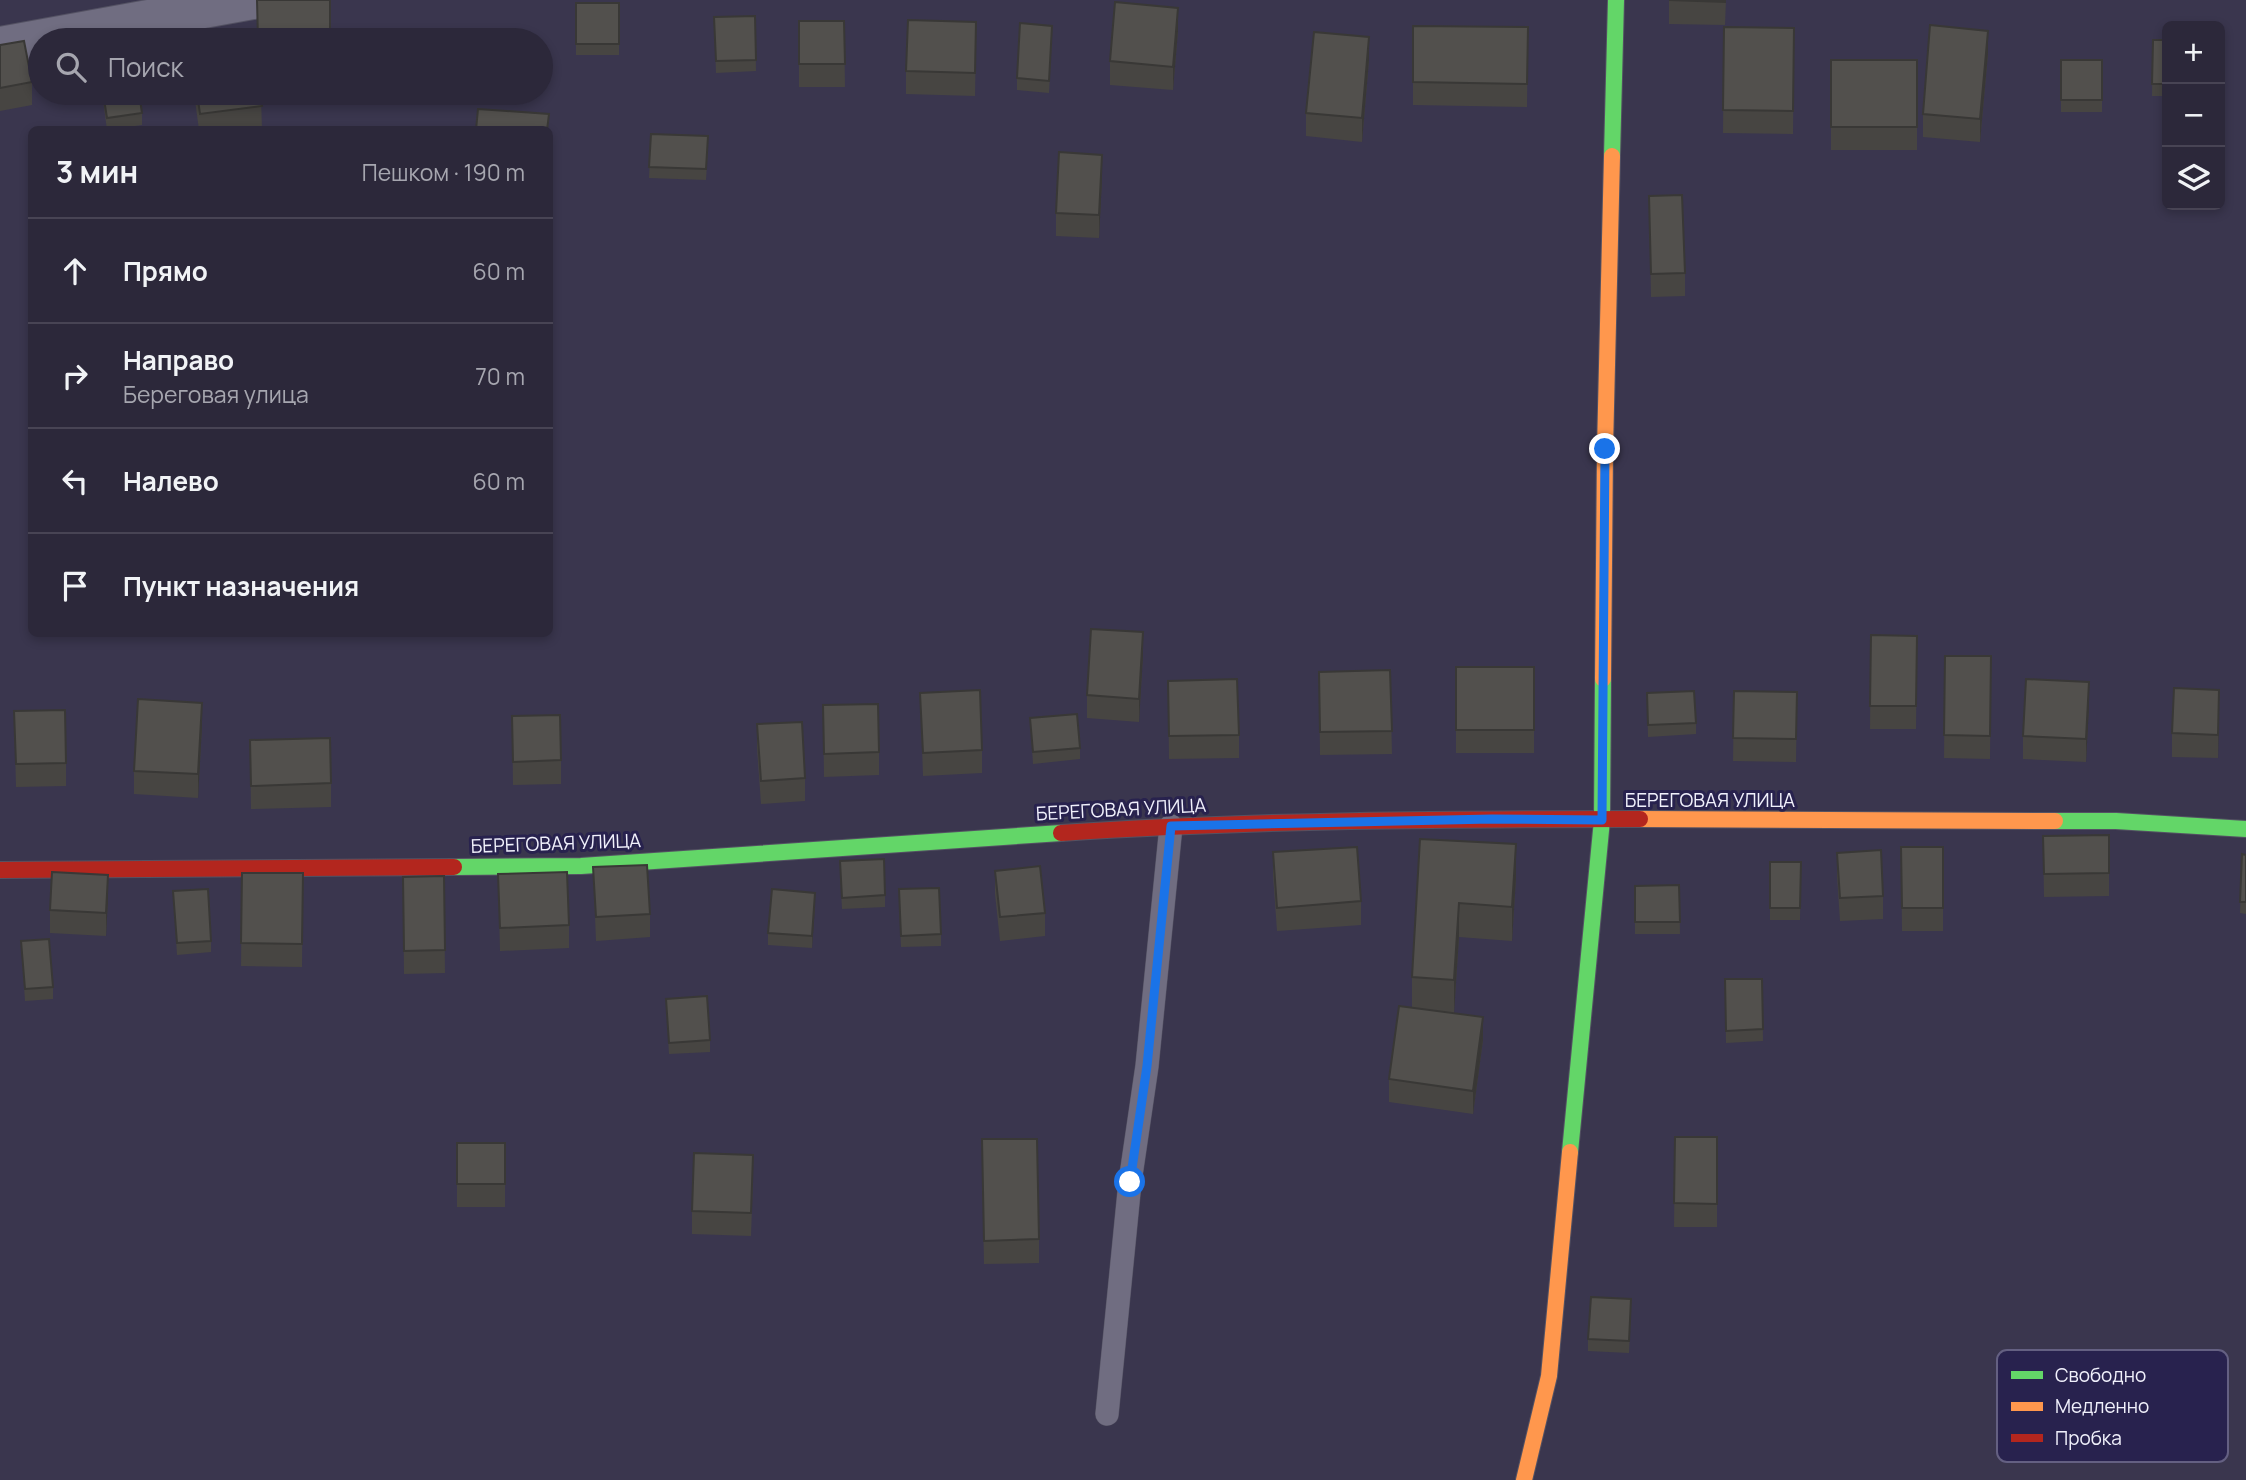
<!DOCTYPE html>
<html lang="ru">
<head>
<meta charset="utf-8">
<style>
  body { margin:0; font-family:Manrope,sans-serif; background:#343042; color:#f1f3f6 }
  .controls { position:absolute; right:21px; top:21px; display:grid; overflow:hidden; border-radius:10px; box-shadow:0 4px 10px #0003 }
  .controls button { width:63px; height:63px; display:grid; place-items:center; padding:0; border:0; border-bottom:2px solid #484454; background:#2c283a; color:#f1f3f6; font:35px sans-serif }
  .stop { position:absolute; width:21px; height:21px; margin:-16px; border:5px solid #1a73e8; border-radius:50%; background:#fff }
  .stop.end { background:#1a73e8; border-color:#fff; box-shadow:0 2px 7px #0008 }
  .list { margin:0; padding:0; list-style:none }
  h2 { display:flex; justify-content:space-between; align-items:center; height:91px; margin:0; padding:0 28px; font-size:30px }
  h2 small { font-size:23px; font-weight:400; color:#a6a6af }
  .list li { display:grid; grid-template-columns:46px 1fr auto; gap:21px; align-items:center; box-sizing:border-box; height:105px; padding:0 28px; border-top:2px solid #484454 }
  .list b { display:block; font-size:26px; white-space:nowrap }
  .list p { margin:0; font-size:23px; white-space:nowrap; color:#a6a6af }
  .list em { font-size:23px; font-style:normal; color:#a6a6af }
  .icon { flex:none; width:38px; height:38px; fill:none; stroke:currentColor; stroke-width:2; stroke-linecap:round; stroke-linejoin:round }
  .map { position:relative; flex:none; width:2246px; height:1480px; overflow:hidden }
  .search { position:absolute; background:#2c283a; box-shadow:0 4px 10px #0003; left:28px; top:28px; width:525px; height:77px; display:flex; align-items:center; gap:18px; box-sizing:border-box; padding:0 24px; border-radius:38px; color:#a6a6af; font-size:26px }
  .panel { position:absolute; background:#2c283a; box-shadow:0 4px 10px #0003; left:28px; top:126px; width:525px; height:511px; border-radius:10px }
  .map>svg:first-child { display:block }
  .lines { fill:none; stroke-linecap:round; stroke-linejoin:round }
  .lane-casing { stroke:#545263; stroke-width:24 }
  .street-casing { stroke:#545263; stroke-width:40 }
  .fast-casing { stroke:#545263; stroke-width:18 }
  .slow-casing { stroke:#545263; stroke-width:18 }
  .jam-casing { stroke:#545263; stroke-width:18 }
  .lane { stroke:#706d81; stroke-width:23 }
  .street { stroke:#706d81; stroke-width:38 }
  .fast { stroke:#63d668; stroke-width:16 }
  .slow { stroke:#ff974d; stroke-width:16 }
  .jam { stroke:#b3261e; stroke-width:16 }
  .wall { fill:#474542 }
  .shaded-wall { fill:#393836 }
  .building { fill:#52504d; stroke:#393836; stroke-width:2 }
  .route { stroke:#1a73e8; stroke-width:9 }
  .labels { text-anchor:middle; stroke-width:6; stroke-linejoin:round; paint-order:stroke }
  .street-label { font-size:19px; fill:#f0f0fb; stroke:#28224e }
  .key { fill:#28224e; stroke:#646082; stroke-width:2 }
  .key-label { font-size:19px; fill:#f0f0fb }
</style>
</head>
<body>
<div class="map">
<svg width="2246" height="1480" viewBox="0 0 2246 1480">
  <rect width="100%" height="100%" fill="#3a364e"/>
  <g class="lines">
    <defs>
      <path id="lane" d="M1107 1414 1130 1182 1147 1066 1171 826"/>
      <path id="street" d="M0 46 253 0"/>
      <path id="fast" d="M1612 156 1616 0
        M2055 821H2116L2246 829
        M454 867 581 866 1061 833
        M1570 1152 1602 820 1603 679"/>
      <path id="slow" d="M1603 679 1605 449 1612 156
        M1640 819 2055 821
        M1524 1480 1549 1376 1570 1152"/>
      <path id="jam" d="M1061 833C1254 820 1447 819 1640 819
        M0 870 454 867"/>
    </defs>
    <!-- lane casing -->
    <use href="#lane" class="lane-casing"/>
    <!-- street casing -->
    <use href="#street" class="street-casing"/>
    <!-- fast casing -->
    <use href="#fast" class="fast-casing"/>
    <!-- slow casing -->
    <use href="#slow" class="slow-casing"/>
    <!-- jam casing -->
    <use href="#jam" class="jam-casing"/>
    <!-- lane -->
    <use href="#lane" class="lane"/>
    <!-- street -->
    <use href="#street" class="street"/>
    <!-- fast -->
    <use href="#fast" class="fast"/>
    <!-- slow -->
    <use href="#slow" class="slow"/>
    <!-- jam -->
    <use href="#jam" class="jam"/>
  </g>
  <!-- wall -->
  <path class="wall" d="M1669 0H1726L1725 25 1669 24Z
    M576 3H619V55H576Z
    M755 16 756 71 716 73 714 17Z
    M799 21H844L845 87H799Z
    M1413 26 1528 27 1527 107 1413 105Z
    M1724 27 1794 28 1793 134 1723 133Z
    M1178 31 1173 90 1110 85V61Z
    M1052 37 1049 93 1017 90V78Z
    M2153 40H2167V96H2152Z
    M0 45 32 82V105L0 111Z
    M976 45 975 96 906 94V71Z
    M1988 54 1980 142 1923 137V114Z
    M1369 60 1362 142 1306 136V113Z
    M1831 60H1917V150H1831Z
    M2061 60H2102V112H2061Z
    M102 93H139L142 113V125L107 130Z
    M194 93H331V98H261L262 129 199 130Z
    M410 93H451V98L410 95Z
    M651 134 708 148 706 180 649 178Z
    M1102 178 1099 238 1056 236V213Z
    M1649 196 1685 273V296L1651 297Z
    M1871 635 1917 636 1916 729H1870Z
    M1143 655 1139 722 1087 718V695Z
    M1945 656H1991L1990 759 1944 758Z
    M1456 667H1534V753H1456Z
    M1390 670 1392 754 1320 755 1319 672Z
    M1168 681 1239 735V758L1169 759Z
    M1734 691 1797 692 1796 762 1733 761Z
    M920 693 982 750V773L923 776Z
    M1647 693 1696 723V734L1648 737Z
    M823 705 879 752V775L824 777Z
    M2089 705 2086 762 2023 759V736Z
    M14 711 66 763V786L16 787Z
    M2219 714 2218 758 2172 757V733Z
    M512 716 561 760V784L513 785Z
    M1030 718 1080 748V759L1033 764Z
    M757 724 805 778V801L761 804 757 748Z
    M202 726 198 798 134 794V771Z
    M250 740 331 783V807L251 809Z
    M2109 835V896L2044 897 2043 836Z
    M1420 839 1516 878 1512 941 1459 937 1454 1013 1483 1040 1473 1114 1389 1102V1079L1412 1008V977Z
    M1901 847H1943V931H1902Z
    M1273 852 1361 901V925L1277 931 1273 875Z
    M1837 853 1883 896V919L1840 921 1837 876Z
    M2242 854 2246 855V914L2240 913Z
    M1770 862H1801L1800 920H1770Z
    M593 867 650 914V937L596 941Z
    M995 871 1045 913V936L1000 941 995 894Z
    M840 872 885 895V907L842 909Z
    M242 873H303L302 967 241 966Z
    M498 874 569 925V948L500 951Z
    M444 876 445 973 404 974 403 877Z
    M1679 885 1680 934H1635V886Z
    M173 891 211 941V952L177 955Z
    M108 898 106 936 50 933V910Z
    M899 901 941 934V946L901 947Z
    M815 904 812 948 768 945V933Z
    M21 941 53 987V999L25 1001Z
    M1725 979H1762L1763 1041 1726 1043Z
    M666 999 710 1040V1052L669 1054Z
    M1675 1137H1717V1227H1674Z
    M457 1143H505V1207H457Z
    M982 1163 1039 1239V1263L984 1264Z
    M753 1179 751 1236 692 1234V1211Z
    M1631 1311 1629 1353 1588 1351V1339Z"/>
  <!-- shaded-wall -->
  <path class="shaded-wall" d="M1178 8V31L1173 90V67Z
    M1988 31V54L1980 142V119Z
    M1369 37V60L1362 142V118Z
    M1102 155V178L1099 238V215Z
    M1143 632V655L1139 722V699Z
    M2089 682V705L2086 762V739Z
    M2219 690V714L2218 758V735Z
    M202 703V726L198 798V774Z
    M1516 844V878L1512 941V907Z
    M108 875V898L106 936V913Z
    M815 893V904L812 948V936Z
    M1459 903V937L1454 1013V980Z
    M1483 1017V1040L1473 1114V1091Z"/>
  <!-- building -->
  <path class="building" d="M257 0H330V40H258Z
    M1669 0H1725V2Z
    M1115 2 1178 8 1173 67 1110 61Z
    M576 3H619V44H576Z
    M755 16 756 60 716 61 714 17Z
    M908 20 976 22 975 73 906 71Z
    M799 21H844L845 64H799Z
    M1020 23 1052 26 1049 81 1017 78Z
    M1930 25 1988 31 1980 119 1923 114Z
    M1413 26 1528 27 1527 84 1413 82Z
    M1724 27 1794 28 1793 111 1723 110Z
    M1314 32 1369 37 1362 118 1306 113Z
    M252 35 253 40H214Z
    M2153 40H2167V84H2152Z
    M24 41 32 82 0 88V45Z
    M1831 60H1917V127H1831Z
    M2061 60H2102V100H2061Z
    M103 93H139L142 113 107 118Z
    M197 93H260L262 106 200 114Z
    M478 109 549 114 547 130H476Z
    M651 134 708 136 706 169 649 167Z
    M1059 152 1102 155 1099 215 1056 213Z
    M1682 195 1685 273 1651 274 1649 196Z
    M1091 629 1143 632 1139 699 1087 695Z
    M1871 635 1917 636 1916 706H1870Z
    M1945 656H1991L1990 736 1944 735Z
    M1456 667H1534V730H1456Z
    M1390 670 1392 731 1320 732 1319 672Z
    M1237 679 1239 735 1169 736 1168 681Z
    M2026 679 2089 682 2086 739 2023 736Z
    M2174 688 2219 690 2218 735 2172 733Z
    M980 690 982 750 923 753 920 693Z
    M1694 691 1696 723 1648 725 1647 693Z
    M1734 691 1797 692 1796 739 1733 738Z
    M138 699 202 703 198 774 134 771Z
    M878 704 879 752 824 754 823 705Z
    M65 710 66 763 16 764 14 711Z
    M1077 714 1080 748 1033 752 1030 718Z
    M560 715 561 760 513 762 512 716Z
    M802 722 805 778 761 781 757 724Z
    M330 738 331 783 251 786 250 740Z
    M2109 835V873L2044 874 2043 836Z
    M1420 839 1516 844 1512 907 1459 903 1454 980 1412 977Z
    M1357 847 1361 901 1277 908 1273 852Z
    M1901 847H1943V908H1902Z
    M1881 850 1883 896 1840 898 1837 853Z
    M2242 854 2246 855V902H2240Z
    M884 859 885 895 842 898 840 861Z
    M1770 862H1801L1800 908H1770Z
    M647 865 650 914 596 917 593 867Z
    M1040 866 1045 913 1000 917 995 871Z
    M52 872 108 875 106 913 50 910Z
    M567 872 569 925 500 928 498 874Z
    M242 873H303L302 944 241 943Z
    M444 876 445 950 404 951 403 877Z
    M1679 885 1680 922H1635V886Z
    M939 888 941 934 901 936 899 889Z
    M208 889 211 941 177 943 173 891Z
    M772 889 815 893 812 936 768 933Z
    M49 939 53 987 25 989 21 941Z
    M1725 979H1762L1763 1029 1726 1031Z
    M707 996 710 1040 669 1043 666 999Z
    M1399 1006 1483 1017 1473 1091 1389 1079Z
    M1675 1137H1717V1204L1674 1203Z
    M982 1139H1037L1039 1239 984 1241Z
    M457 1143H505V1184H457Z
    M694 1153 753 1155 751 1213 692 1211Z
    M1591 1297 1631 1299 1629 1341 1588 1339Z"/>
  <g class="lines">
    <!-- route -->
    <path class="route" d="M1130 1182 1147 1066 1171 826 1492 819 1602 820 1605 449"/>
  </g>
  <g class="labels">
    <!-- street labels -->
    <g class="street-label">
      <text x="1710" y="807">БЕРЕГОВАЯ УЛИЦА</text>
      <text transform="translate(1121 809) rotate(-3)" y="7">БЕРЕГОВАЯ УЛИЦА</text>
      <text transform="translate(556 843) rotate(-2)" y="7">БЕРЕГОВАЯ УЛИЦА</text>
    </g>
  </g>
  <!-- legend -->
  <rect x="1997" y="1350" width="231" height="112" rx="10" class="key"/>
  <rect x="2011" y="1371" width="32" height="8" fill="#63d668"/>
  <rect x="2011" y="1402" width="32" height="9" fill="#ff974d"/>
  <rect x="2011" y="1434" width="32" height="8" fill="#b3261e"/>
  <g class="key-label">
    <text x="2055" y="1382">Свободно</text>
    <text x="2055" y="1413">Медленно</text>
    <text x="2055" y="1445">Пробка</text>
  </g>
</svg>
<div class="controls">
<button>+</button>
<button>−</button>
<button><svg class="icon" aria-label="layers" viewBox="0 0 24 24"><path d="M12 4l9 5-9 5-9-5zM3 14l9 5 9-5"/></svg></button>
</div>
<div class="stop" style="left:1130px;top:1182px"></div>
<div class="stop end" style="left:1605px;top:449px"></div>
<div class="search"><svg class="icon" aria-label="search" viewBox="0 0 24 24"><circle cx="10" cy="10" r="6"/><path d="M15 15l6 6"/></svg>Поиск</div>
<section class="panel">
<h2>3 мин<small>Пешком · 190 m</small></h2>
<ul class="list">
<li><svg class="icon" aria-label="ahead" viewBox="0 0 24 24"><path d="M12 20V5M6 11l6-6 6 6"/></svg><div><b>Прямо</b></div><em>60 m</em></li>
<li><svg class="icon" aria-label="right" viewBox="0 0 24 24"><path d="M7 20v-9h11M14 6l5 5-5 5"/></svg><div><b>Направо</b><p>Береговая улица</p></div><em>70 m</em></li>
<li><svg class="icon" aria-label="left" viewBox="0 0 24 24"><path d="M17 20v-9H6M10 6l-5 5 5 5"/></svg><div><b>Налево</b></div><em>60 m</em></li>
<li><svg class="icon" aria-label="arrive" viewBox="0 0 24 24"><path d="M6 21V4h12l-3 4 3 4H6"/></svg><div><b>Пункт назначения</b></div></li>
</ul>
</section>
</div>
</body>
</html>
